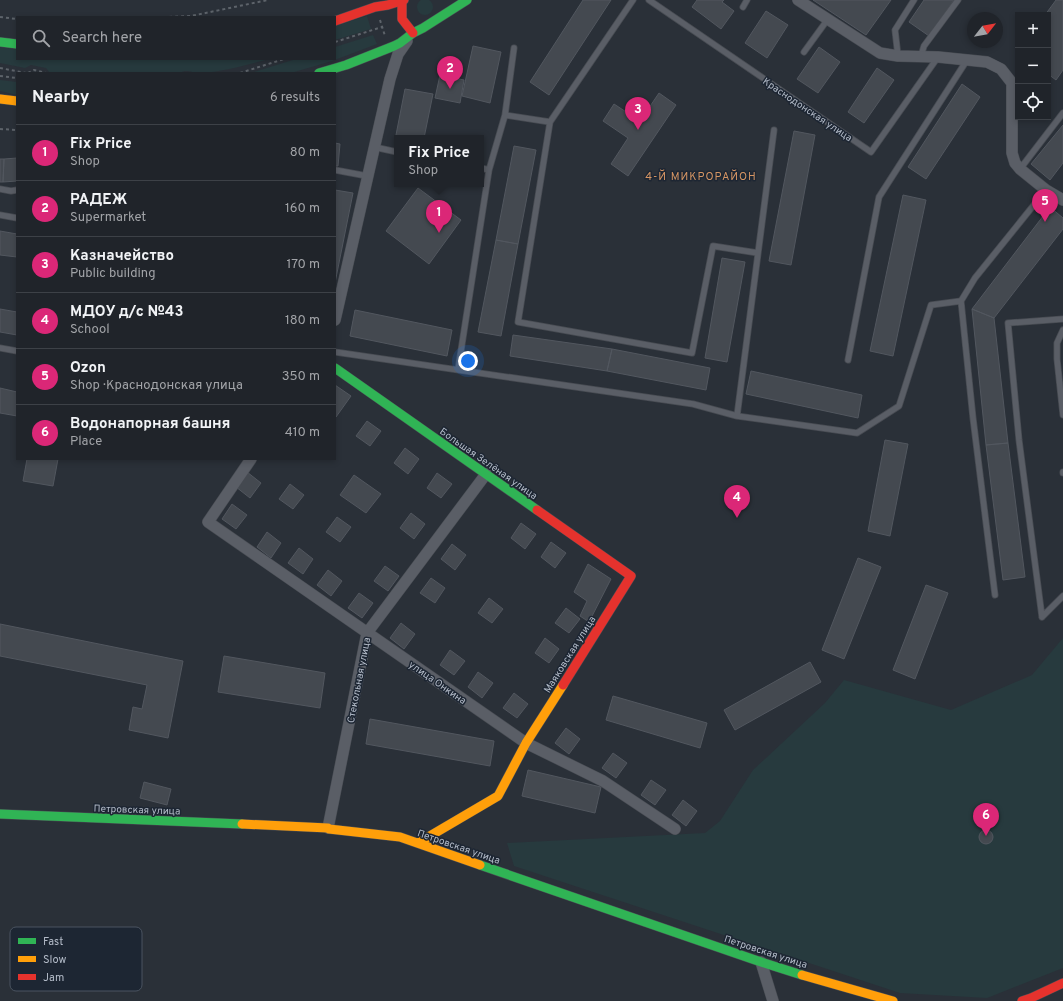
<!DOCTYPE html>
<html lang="en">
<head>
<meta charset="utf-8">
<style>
  body { margin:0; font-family:Overpass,sans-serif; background:#2d3036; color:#f1f3f6 }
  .controls { position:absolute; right:12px; top:12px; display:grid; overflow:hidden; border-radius:0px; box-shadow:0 2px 6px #0003 }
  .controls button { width:36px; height:36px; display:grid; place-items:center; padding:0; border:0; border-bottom:1px solid #3d4147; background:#20242a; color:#f1f3f6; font:20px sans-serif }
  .compass { position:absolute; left:967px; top:12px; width:36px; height:36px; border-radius:50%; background:#20242a; box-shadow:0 2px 6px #0003; rotate:59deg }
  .you { position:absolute; left:468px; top:361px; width:14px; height:14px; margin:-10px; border:3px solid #fff; border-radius:50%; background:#1a73e8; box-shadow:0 0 0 6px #1a73e833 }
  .badge { display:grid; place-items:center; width:26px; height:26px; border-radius:50%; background:#db2777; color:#fff; font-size:13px; font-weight:700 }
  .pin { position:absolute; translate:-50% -33px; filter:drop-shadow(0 1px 2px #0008) }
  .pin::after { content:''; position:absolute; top:21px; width:14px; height:12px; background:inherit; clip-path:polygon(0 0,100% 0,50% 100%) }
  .popup { position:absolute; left:394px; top:135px; width:90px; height:52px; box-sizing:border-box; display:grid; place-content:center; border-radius:0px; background:#20242a; filter:drop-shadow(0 1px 3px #0005); font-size:13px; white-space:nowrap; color:#a2a4a8 }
  .popup b { font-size:15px; color:#f1f3f6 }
  .popup::after { content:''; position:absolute; left:50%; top:100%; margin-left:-8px; border:8px solid transparent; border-top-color:#20242a }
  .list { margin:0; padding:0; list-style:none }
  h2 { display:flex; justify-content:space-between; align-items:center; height:52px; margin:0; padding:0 16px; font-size:17px }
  h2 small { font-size:13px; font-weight:400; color:#a2a4a8 }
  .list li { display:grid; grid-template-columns:26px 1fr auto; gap:12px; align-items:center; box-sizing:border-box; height:56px; padding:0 16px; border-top:1px solid #3d4147 }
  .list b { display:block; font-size:15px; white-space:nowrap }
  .list p { margin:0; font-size:13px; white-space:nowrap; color:#a2a4a8 }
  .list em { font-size:13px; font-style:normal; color:#a2a4a8 }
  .icon { flex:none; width:22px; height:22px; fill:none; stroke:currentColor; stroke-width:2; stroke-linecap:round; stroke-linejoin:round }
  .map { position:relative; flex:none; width:1063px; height:1001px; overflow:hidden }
  .search { position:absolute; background:#20242a; box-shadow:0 2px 6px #0003; left:16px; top:16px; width:320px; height:44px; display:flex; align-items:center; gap:10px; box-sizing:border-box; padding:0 14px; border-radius:0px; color:#a2a4a8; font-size:15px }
  .panel { position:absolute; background:#20242a; box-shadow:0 2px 6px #0003; left:16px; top:72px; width:320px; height:388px; border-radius:0px }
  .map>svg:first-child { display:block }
  .green { fill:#273a3e }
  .building { fill:#444950; stroke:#52575f }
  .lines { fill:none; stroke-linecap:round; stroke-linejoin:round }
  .lane-casing { stroke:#484c53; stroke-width:7 }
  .street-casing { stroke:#484c53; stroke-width:12 }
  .fast-casing { stroke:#484c53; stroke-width:10 }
  .slow-casing { stroke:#484c53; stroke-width:10 }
  .jam-casing { stroke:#484c53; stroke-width:10 }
  .path { stroke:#5d636a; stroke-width:2; stroke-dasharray:3 3; stroke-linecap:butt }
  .lane { stroke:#5a5e66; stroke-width:5.5 }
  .street { stroke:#5a5e66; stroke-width:11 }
  .fast { stroke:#30b455; stroke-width:9 }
  .slow { stroke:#ff9f0a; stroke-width:9 }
  .jam { stroke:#e5322d; stroke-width:9 }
  .labels { text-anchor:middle; stroke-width:3; stroke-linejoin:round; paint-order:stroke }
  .street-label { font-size:10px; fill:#b4bcc9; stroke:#1d2633 }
  .neighbourhood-label { font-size:11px; letter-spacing:1px; fill:#d59563; stroke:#1d2633 }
  .key { fill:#1d2633; stroke:#4a5360; stroke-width:1 }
  .key-label { font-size:11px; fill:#b4bcc9 }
</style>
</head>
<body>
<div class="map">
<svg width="1063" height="1001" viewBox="0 0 1063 1001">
  <rect width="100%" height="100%" fill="#2a3038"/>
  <!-- green -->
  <path class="green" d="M417 7a8 8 0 1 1 16 0a8 8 0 1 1-16 0Z
    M367 16 371 29 335 40V26Z
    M373 35 377 44 332 61 291 73H251L296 59H335V47Z
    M0 47 17 49V59H130L155 60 269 59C247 65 223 72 201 73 193 74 187 68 180 73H50L46 68 31 65 25 68 0 63Z
    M0 80 17 82V95L0 91Z
    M1063 638V968L987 998 900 993 514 866 507 843 705 833 720 821 753 770 825 703 844 680 951 710 1032 675Z"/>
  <!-- building -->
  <path class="building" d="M583 0H611L549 95 530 82Z
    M697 0H724L722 2 734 11 721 29 692 7Z
    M813 0H891L866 35Z
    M924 0H954L929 36 909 22Z
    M1056 0H1063V70L1056 80 1048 74V15H1045Z
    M766 11 788 25 767 58 745 43Z
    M473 46 501 52 490 103 462 96Z
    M819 47 840 62 818 93 797 79Z
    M877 68 894 80 864 123 848 112Z
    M440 75 464 80 460 103 435 98Z
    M962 84 980 97 926 179 908 167Z
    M405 89 433 94 424 138H397V140H395Z
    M659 93 676 105 628 176 611 164 628 138 603 121 614 104 640 121Z
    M1063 125V163L1050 180 1031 164Z
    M794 131 815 135 791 265 769 261Z
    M335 143 340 144 338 166H335Z
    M514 146 536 150 518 244 496 240Z
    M17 158V181L3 182 4 159Z
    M0 159H4L3 182H0Z
    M418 188 461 220 429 264 386 231Z
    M335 190 353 193 335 283Z
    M903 195 926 200 893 356 870 351Z
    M1050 207 1063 218V229L994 318 972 309Z
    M0 231 17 234V257L0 255Z
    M496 240 518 244 501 336 478 332Z
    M722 258 745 262 727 362 705 358Z
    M0 309 17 312V335L0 332Z
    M972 309 994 318 1008 443 986 445Z
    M355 310 452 330 447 356 350 336Z
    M513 335 612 349 607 371 510 356Z
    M612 349 710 368 706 390 607 371Z
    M751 371 862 395 858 418 746 394Z
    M335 385 351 396 336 417H335Z
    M0 388 17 392V416L0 413Z
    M367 421 381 431 370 446 356 436Z
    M885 440 908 444 890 536 868 531Z
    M1008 443 1025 577 1003 580 986 445Z
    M405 448 419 459 408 474 394 463Z
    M27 459H58L53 486 23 481Z
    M247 472 261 483 250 498 236 487Z
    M437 473 452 484 441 498 427 488Z
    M354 475 381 494 366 513 340 495Z
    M290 484 304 495 293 509 279 499Z
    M232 504 247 515 236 529 222 519Z
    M411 513 425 524 414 539 400 528Z
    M337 517 351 527 340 542 326 532Z
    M521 523 536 534 525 549 511 538Z
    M267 532 281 543 271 558 257 547Z
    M551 542 566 553 555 568 541 557Z
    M452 544 466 555 455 570 441 559Z
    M299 548 313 559 303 574 288 563Z
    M858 558 881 567 844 659 822 650Z
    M588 564 611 579 589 622 580 616 587 601 574 592Z
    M385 566 399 576 388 591 374 581Z
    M328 570 342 581 331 596 317 585Z
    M431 578 445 588 435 603 420 593Z
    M926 585 948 593 915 679 893 670Z
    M359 593 373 603 362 618 348 608Z
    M489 598 503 609 492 623 478 613Z
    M566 608 580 619 569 633 555 623Z
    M401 623 415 634 404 649 390 638Z
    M0 624 183 661 168 738 129 730 133 707 142 709 147 685 0 656Z
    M545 638 559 649 549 663 535 653Z
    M450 650 465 661 454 675 440 665Z
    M224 656 325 673 320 708 218 692Z
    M810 662 821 682 735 730 724 710Z
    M478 672 493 683 482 698 468 687Z
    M514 693 528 704 517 718 503 708Z
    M613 696 707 723 700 748 606 720Z
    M370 719 494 741 490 766 366 744Z
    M566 728 580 739 569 754 555 743Z
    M613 753 627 763 616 778 602 768Z
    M528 770 601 787 595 813 522 796Z
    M651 780 666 790 655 805 641 795Z
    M144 782 171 789 167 805 140 798Z
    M683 800 697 811 686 826 672 815Z
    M979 837a7 7 0 1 1 14 0a7 7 0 1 1-14 0Z"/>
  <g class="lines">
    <defs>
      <path id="lane" d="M633 0 550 122 518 322 692 353 713 246 758 253
        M649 0 871 152 938 57
        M743 7 747 0
        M804 52 828 19
        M898 56 895 30 914 0
        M921 56 924 46 958 0
        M505 115 550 122
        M374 147 397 152
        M1020 169 1063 113
        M335 170 367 176
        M489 170 505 115 514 48
        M0 189 11 191 17 190
        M0 215 17 218
        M1063 330 1057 343V359L1063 415
        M0 348 17 351
        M335 352 693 404 737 416 857 433 899 406 931 305 961 301
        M848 360 879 197 967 60
        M458 370 489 170 481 168
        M737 416 774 130
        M1063 472V473
        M995 595 973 418 961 301 975 278 1046 190
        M1042 617 1019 440 1008 323 1063 319
        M1042 617 1063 596"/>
      <path id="street" d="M798 0 880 53 898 56 938 57 987 62 1001 69 1012 83V153L1015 163 1020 169 1046 190 1063 200
        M335 320 390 79 398 54 407 41
        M251 459 208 522 526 743 603 781 675 829
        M328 828 367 633 486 474
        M761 962 773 1001"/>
      <path id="fast" d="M0 42 17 44
        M319 73 346 65 394 46 400 43 413 33 423 28 467 0
        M335 368 537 510
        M0 814 242 824
        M480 865 761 962 802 975"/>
      <path id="slow" d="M0 99 17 101
        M242 824 328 828 329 829 400 837 480 865
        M418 843 498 796 526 743 563 685
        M802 975 893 1001"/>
      <path id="jam" d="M402 0V19L413 33
        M335 21 375 7 388 5 404 0
        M537 510 631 576 563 685
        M1022 1001 1031 998 1063 983"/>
    </defs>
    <!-- lane casing -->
    <use href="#lane" class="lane-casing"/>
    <!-- street casing -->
    <use href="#street" class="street-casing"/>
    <!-- fast casing -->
    <use href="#fast" class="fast-casing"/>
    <!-- slow casing -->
    <use href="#slow" class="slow-casing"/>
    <!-- jam casing -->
    <use href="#jam" class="jam-casing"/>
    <!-- path -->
    <path class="path" d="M0 17 17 19
      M169 17 191 16 268 0
      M380 20 385 36
      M335 42 382 27
      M0 68 26 73
      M28 73 34 70 46 73
      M240 73 284 59
      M0 76 17 78
      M0 129 17 130"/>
    <!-- lane -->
    <use href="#lane" class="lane"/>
    <!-- street -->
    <use href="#street" class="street"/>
    <!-- fast -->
    <use href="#fast" class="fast"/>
    <!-- slow -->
    <use href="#slow" class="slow"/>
    <!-- jam -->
    <use href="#jam" class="jam"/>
  </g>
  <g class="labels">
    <!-- street labels -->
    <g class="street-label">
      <text transform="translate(808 109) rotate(34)" y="4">Краснодонская улица</text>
      <text transform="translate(489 463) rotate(35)" y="4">Большая Зелёная улица</text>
      <text transform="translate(569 654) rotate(-58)" y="4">Маяковская улица</text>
      <text transform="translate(358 680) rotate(-79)" y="4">Стекольная улица</text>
      <text transform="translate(438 682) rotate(35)" y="4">улица Онкина</text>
      <text transform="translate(137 809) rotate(2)" y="4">Петровская улица</text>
      <text transform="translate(459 846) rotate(19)" y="4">Петровская улица</text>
      <text transform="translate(766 951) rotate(18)" y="4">Петровская улица</text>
    </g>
    <!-- neighbourhood labels -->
    <g class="neighbourhood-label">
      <text x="701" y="180">4-Й МИКРОРАЙОН</text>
    </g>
  </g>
  <!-- legend -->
  <rect x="10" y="927" width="132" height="64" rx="6" class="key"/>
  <rect x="18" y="938" width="18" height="6" fill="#30b455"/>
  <rect x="18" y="956" width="18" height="6" fill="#ff9f0a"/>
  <rect x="18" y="974" width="18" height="6" fill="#e5322d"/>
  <g class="key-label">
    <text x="43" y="945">Fast</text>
    <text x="43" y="963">Slow</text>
    <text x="43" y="981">Jam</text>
  </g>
</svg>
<div class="controls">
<button>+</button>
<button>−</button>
<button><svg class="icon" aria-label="locate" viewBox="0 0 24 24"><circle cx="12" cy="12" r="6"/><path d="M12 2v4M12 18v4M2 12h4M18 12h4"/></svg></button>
</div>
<svg class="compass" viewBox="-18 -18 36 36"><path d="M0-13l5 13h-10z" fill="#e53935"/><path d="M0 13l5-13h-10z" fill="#a2a4a8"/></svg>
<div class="you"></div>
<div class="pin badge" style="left:439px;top:233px">1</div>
<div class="popup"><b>Fix Price</b>Shop</div>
<div class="pin badge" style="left:450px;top:89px">2</div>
<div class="pin badge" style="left:638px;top:130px">3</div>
<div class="pin badge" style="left:737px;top:518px">4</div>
<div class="pin badge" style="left:1045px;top:222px">5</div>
<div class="pin badge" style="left:986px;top:836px">6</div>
<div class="search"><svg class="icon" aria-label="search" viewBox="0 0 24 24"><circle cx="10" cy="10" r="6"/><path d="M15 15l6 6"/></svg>Search here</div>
<section class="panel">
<h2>Nearby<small>6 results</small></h2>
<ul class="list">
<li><span class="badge">1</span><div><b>Fix Price</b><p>Shop</p></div><em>80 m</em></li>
<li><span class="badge">2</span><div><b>РАДЕЖ</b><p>Supermarket</p></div><em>160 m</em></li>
<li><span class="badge">3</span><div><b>Казначейство</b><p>Public building</p></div><em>170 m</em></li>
<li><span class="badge">4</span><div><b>МДОУ д/с №43</b><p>School</p></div><em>180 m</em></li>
<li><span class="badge">5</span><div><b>Ozon</b><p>Shop · Краснодонская улица</p></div><em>350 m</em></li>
<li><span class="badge">6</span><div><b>Водонапорная башня</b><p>Place</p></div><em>410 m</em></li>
</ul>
</section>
</div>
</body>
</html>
